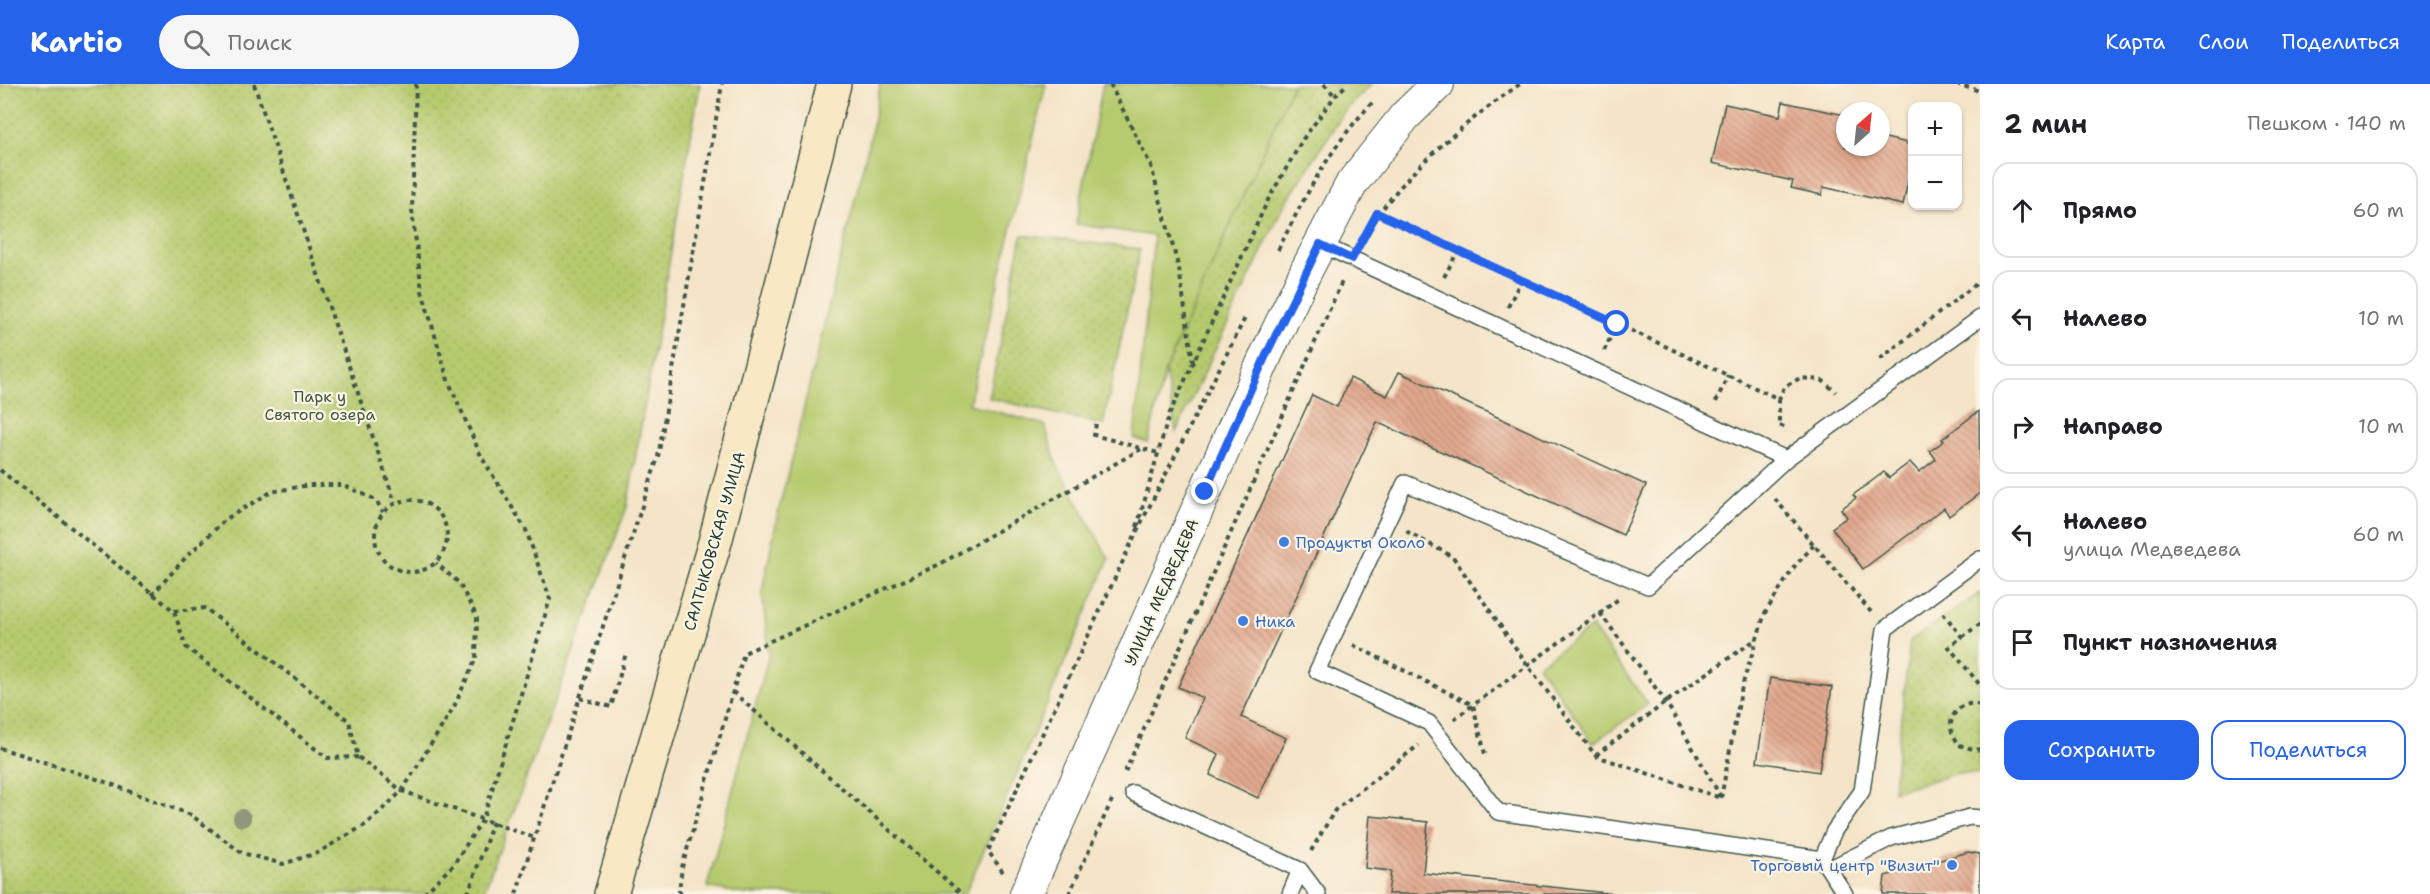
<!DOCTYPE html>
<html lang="ru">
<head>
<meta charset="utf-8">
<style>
  body { margin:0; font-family:"Shantell Sans",sans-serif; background:#f6f6f6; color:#202124 }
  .controls { position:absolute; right:18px; top:18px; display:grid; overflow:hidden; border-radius:12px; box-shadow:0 2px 4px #0004 }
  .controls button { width:54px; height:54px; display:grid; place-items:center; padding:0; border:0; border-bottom:2px solid #e0e0e0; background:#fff; color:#202124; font:30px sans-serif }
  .compass { position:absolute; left:1836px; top:18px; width:54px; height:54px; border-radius:50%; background:#fff; box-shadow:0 2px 4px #0004; rotate:27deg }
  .stop { position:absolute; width:18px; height:18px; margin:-14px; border:4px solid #2563eb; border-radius:50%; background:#fff }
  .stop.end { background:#2563eb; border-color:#fff; box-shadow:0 2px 6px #0008 }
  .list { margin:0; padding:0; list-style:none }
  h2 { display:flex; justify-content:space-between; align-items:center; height:78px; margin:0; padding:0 24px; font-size:26px }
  h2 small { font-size:20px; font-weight:400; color:#757577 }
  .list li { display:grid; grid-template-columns:39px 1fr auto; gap:18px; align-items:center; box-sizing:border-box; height:96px; margin:0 12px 12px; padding:0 12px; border:2px solid #e0e0e0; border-radius:18px }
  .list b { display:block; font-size:22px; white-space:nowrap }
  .list p { margin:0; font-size:20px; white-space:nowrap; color:#757577 }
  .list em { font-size:20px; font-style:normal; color:#757577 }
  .actions { display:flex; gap:12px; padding:18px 24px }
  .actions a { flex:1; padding:14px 0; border:2px solid #2563eb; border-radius:18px; text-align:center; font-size:21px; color:#2563eb }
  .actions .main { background:#2563eb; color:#fff }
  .icon { flex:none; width:33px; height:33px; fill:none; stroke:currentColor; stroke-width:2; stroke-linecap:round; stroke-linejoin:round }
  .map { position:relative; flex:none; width:1980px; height:810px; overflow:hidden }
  header { display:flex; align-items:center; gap:36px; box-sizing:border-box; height:84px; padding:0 30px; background:#2563eb; color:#fff }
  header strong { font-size:28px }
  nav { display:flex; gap:33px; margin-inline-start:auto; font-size:21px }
  .search { width:420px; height:54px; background:#f6f6f6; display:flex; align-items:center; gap:15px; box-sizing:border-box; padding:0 21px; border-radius:33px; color:#757577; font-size:22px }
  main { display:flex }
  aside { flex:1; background:#fff }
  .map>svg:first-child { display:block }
  .green { fill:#b6ca6e; stroke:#6a8451; stroke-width:1.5 }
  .park { fill:url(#park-dots); stroke:#6a8451; stroke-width:1.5 }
  .building { fill:url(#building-back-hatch) }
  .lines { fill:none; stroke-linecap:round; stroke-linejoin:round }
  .service-casing { stroke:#3f564a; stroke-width:18 }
  .minor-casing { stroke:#3f564a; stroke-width:34 }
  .secondary-casing { stroke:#3f564a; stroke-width:36 }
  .path { stroke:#3f564a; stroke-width:4; stroke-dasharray:4.5 4.5; stroke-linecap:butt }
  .service { stroke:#fff; stroke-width:15 }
  .minor { stroke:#fff; stroke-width:32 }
  .secondary { stroke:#f8e8c3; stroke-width:33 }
  .tree { fill:#8f987d }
  .route { stroke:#2563eb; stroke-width:8 }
  .shop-dot { fill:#3f7fe0; stroke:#fcf5e5; stroke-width:2 }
  .labels { text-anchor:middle; stroke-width:4.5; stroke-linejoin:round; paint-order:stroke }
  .park-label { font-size:16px; fill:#3d5940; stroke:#fcf5e5 }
  .street-label { font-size:16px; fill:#1f3d34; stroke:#fcf5e5 }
  .shop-label { font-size:16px; fill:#366cbe; stroke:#fcf5e5; text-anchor:start }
</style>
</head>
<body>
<header>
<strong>Kartio</strong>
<div class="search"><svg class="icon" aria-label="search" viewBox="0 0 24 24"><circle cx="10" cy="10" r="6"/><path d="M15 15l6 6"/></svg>Поиск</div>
<nav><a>Карта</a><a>Слои</a><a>Поделиться</a></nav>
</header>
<main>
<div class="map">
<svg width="1980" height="810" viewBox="0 0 1980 810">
  <defs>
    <pattern id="park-dots" width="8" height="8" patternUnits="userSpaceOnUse" patternTransform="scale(1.5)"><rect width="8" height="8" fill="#b6ca6e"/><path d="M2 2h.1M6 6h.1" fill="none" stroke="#9cae60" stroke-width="1.8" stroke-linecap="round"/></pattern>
    <pattern id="building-back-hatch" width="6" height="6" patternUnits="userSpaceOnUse" patternTransform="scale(1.5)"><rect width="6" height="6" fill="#e2a98e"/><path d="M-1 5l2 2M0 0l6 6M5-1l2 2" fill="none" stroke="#b78b75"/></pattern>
  </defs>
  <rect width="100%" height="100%" fill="#fcf5e5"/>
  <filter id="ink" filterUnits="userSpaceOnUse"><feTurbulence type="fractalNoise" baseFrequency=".0167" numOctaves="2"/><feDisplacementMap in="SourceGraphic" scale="12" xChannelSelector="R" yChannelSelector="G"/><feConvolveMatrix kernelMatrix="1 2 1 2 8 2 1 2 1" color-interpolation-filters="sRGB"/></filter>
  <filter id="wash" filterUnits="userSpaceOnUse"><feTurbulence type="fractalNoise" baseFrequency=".008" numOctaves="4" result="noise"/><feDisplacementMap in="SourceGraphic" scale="24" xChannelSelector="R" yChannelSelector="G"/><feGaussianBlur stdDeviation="1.35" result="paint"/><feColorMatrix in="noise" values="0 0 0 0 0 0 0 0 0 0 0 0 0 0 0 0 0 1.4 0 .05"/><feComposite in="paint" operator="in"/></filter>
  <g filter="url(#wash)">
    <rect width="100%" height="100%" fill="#f4e4c8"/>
    <!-- green -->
    <path class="green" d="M880 0H1046L969 320 1045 341 1056 379 1109 475 965 810H744L707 803 769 570 762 507 779 425 872 46Z
      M1103 0H1293L1165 287 1148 359 1134 354 1154 152 1076 140Z
      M1592 543 1648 620 1593 659 1538 581Z"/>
    <!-- park -->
    <path class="park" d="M0 0H700L627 423 483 810H0Z
      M1293 0H1372L1346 25 1282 125 1176 348 1165 287Z
      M1022 151 1140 165 1103 341 989 314Z
      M1980 509V690L1959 689 1893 707 1910 557Z"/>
    <g id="blocks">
      <!-- building -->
      <path class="building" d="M1783 18 1845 31V63H1881V53L1912 60V78L1903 121 1823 103 1822 111 1791 104 1793 97 1712 79 1725 20 1780 32Z
        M1399 288 1646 401 1623 451 1377 338 1241 633 1286 654 1258 714 1210 691 1219 670 1185 654 1203 614 1178 603 1312 311 1337 323 1350 294 1387 312Z
        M1979 327 1980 409 1949 432 1944 424 1863 485 1832 444 1847 433 1841 425 1856 414 1853 411 1884 388 1889 394 1910 378 1919 388 1936 375 1930 367 1944 357 1942 355Z
        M1770 594 1832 603 1819 688 1757 678Z
        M1370 732 1428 738 1423 789 1616 810H1388L1391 787 1365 784Z
        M1968 768 1980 770V810H1883L1885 792Z"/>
    </g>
  </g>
  <g filter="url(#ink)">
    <use href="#blocks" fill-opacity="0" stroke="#3f564a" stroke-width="1.5"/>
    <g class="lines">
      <defs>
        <path id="service" d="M1320 160 1786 375
          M1133 709 1300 786 1318 810
          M1822 775 1834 747 1862 707 1885 545 1980 475
          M1829 785 1891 754 1970 733 1980 734
          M1290 810 1300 786
          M1845 810 1822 775 1498 728 1429 639 1317 587 1405 399 1648 502 1786 375 1980 234"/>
        <path id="minor" d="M1026 810 1267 269 1306 187 1352 99 1405 32 1438 0"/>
        <path id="secondary" d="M611 810 715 458 834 0"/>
      </defs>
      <!-- service casing -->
      <use href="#service" class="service-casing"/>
      <!-- minor casing -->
      <use href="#minor" class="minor-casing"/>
      <!-- secondary casing -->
      <use href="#secondary" class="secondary-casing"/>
      <!-- path -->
      <path class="path" d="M254 0 395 419
        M416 0 412 126 422 207 448 296 481 372 526 446 550 515 483 735 453 781 424 810
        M1110 0 1151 82 1179 185 1193 278
        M1324 0 1335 12
        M1956 0 1980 7
        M1378 129 1779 315 1784 303 1800 294 1822 296 1836 308
        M1364 154C1399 91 1462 41 1520 0
        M1278 166C1305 112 1331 61 1374 17
        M1444 193 1458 167
        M1508 223 1521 196
        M1604 267 1617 240
        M1880 275 1980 197
        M1779 315V341L1787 344
        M1716 318 1728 291
        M1096 340 1094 351 1158 369
        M0 386 174 527 186 563 327 674 358 673
        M1775 415 1871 528
        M375 452a36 36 0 1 1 72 0a36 36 0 1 1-72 0Z
        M1137 443 1169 331 1268 116 1303 55 1335 12 1347 0
        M1406 447 1453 473 1528 582 1596 672 1721 714
        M152 511 187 472 226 435 271 408 309 401H343L376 416 383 428
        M174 527 205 524 349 637 358 673 402 707 535 754
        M1600 529 1666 618 1721 713
        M1943 529 1962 553 1949 563 1980 601
        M1962 553 1980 540
        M1353 561 1473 621 1485 670
        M733 608 962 810
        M580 614 611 623 626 569
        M1980 621C1964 615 1946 631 1952 648 1953 652 1957 657 1959 661L1976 666 1980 665
        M1454 635 1620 514
        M0 664 103 697 191 731 242 769 283 780 317 769 367 740 402 707 454 623 476 574 477 533 459 499 436 479
        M1596 671 1666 618 1755 556
        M1125 688 1343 195
        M1721 714 1742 602 1765 529 1794 483 1814 461
        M1311 767 1335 726 1419 661
        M1003 788 988 767 1135 451 1246 232
        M468 810 493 738
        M516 810 658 373 722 0
        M681 810 679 807 682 783 744 569 940 480 1141 365
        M1069 810 1112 716"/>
      <!-- service -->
      <use href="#service" class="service"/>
      <!-- minor -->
      <use href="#minor" class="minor"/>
      <!-- secondary -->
      <use href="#secondary" class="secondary"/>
    </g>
    <!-- trees -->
    <circle class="tree" cx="242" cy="734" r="9"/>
  </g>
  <g class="lines" filter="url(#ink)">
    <!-- route -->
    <path class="route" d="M1205 408 1267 269 1320 160 1352 175 1377 129 1617 240"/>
  </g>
  <!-- markers -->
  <g class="shop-dot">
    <circle cx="1284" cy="458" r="6"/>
    <circle cx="1243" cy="537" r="6"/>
    <circle cx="1952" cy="781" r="6"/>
  </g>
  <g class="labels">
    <!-- park labels -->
    <g class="park-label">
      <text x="320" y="318">Парк у<tspan x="320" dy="18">Святого озера</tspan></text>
    </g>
    <!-- street labels -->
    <g class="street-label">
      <text transform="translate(714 457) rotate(-74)" y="6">САЛТЫКОВСКАЯ УЛИЦА</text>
      <text transform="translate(1161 508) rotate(-66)" y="6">УЛИЦА МЕДВЕДЕВА</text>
    </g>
    <!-- shop labels -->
    <g class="shop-label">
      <text x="1296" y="464">Продукты Около</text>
      <text x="1255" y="543">Ника</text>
      <text x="1940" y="787" text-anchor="end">Торговый центр "Визит"</text>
    </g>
  </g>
</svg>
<div class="controls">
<button>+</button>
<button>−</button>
</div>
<svg class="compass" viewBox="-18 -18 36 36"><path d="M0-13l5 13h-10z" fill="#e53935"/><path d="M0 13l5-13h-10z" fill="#757577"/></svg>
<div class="stop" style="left:1617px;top:240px"></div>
<div class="stop end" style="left:1205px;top:408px"></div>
</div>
<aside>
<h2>2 мин<small>Пешком · 140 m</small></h2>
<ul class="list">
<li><svg class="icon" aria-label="ahead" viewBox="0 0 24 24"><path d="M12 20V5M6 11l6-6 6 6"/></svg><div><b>Прямо</b></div><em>60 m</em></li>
<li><svg class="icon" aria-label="left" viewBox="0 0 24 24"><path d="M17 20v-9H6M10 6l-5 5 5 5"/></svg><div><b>Налево</b></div><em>10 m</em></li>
<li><svg class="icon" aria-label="right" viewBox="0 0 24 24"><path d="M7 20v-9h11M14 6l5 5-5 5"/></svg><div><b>Направо</b></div><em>10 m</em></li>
<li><svg class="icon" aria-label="left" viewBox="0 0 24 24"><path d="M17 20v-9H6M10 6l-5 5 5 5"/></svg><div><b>Налево</b><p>улица Медведева</p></div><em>60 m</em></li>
<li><svg class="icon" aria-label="arrive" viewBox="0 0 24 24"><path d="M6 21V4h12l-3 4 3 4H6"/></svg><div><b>Пункт назначения</b></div></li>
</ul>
<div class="actions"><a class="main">Сохранить</a><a>Поделиться</a></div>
</aside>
</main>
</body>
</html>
